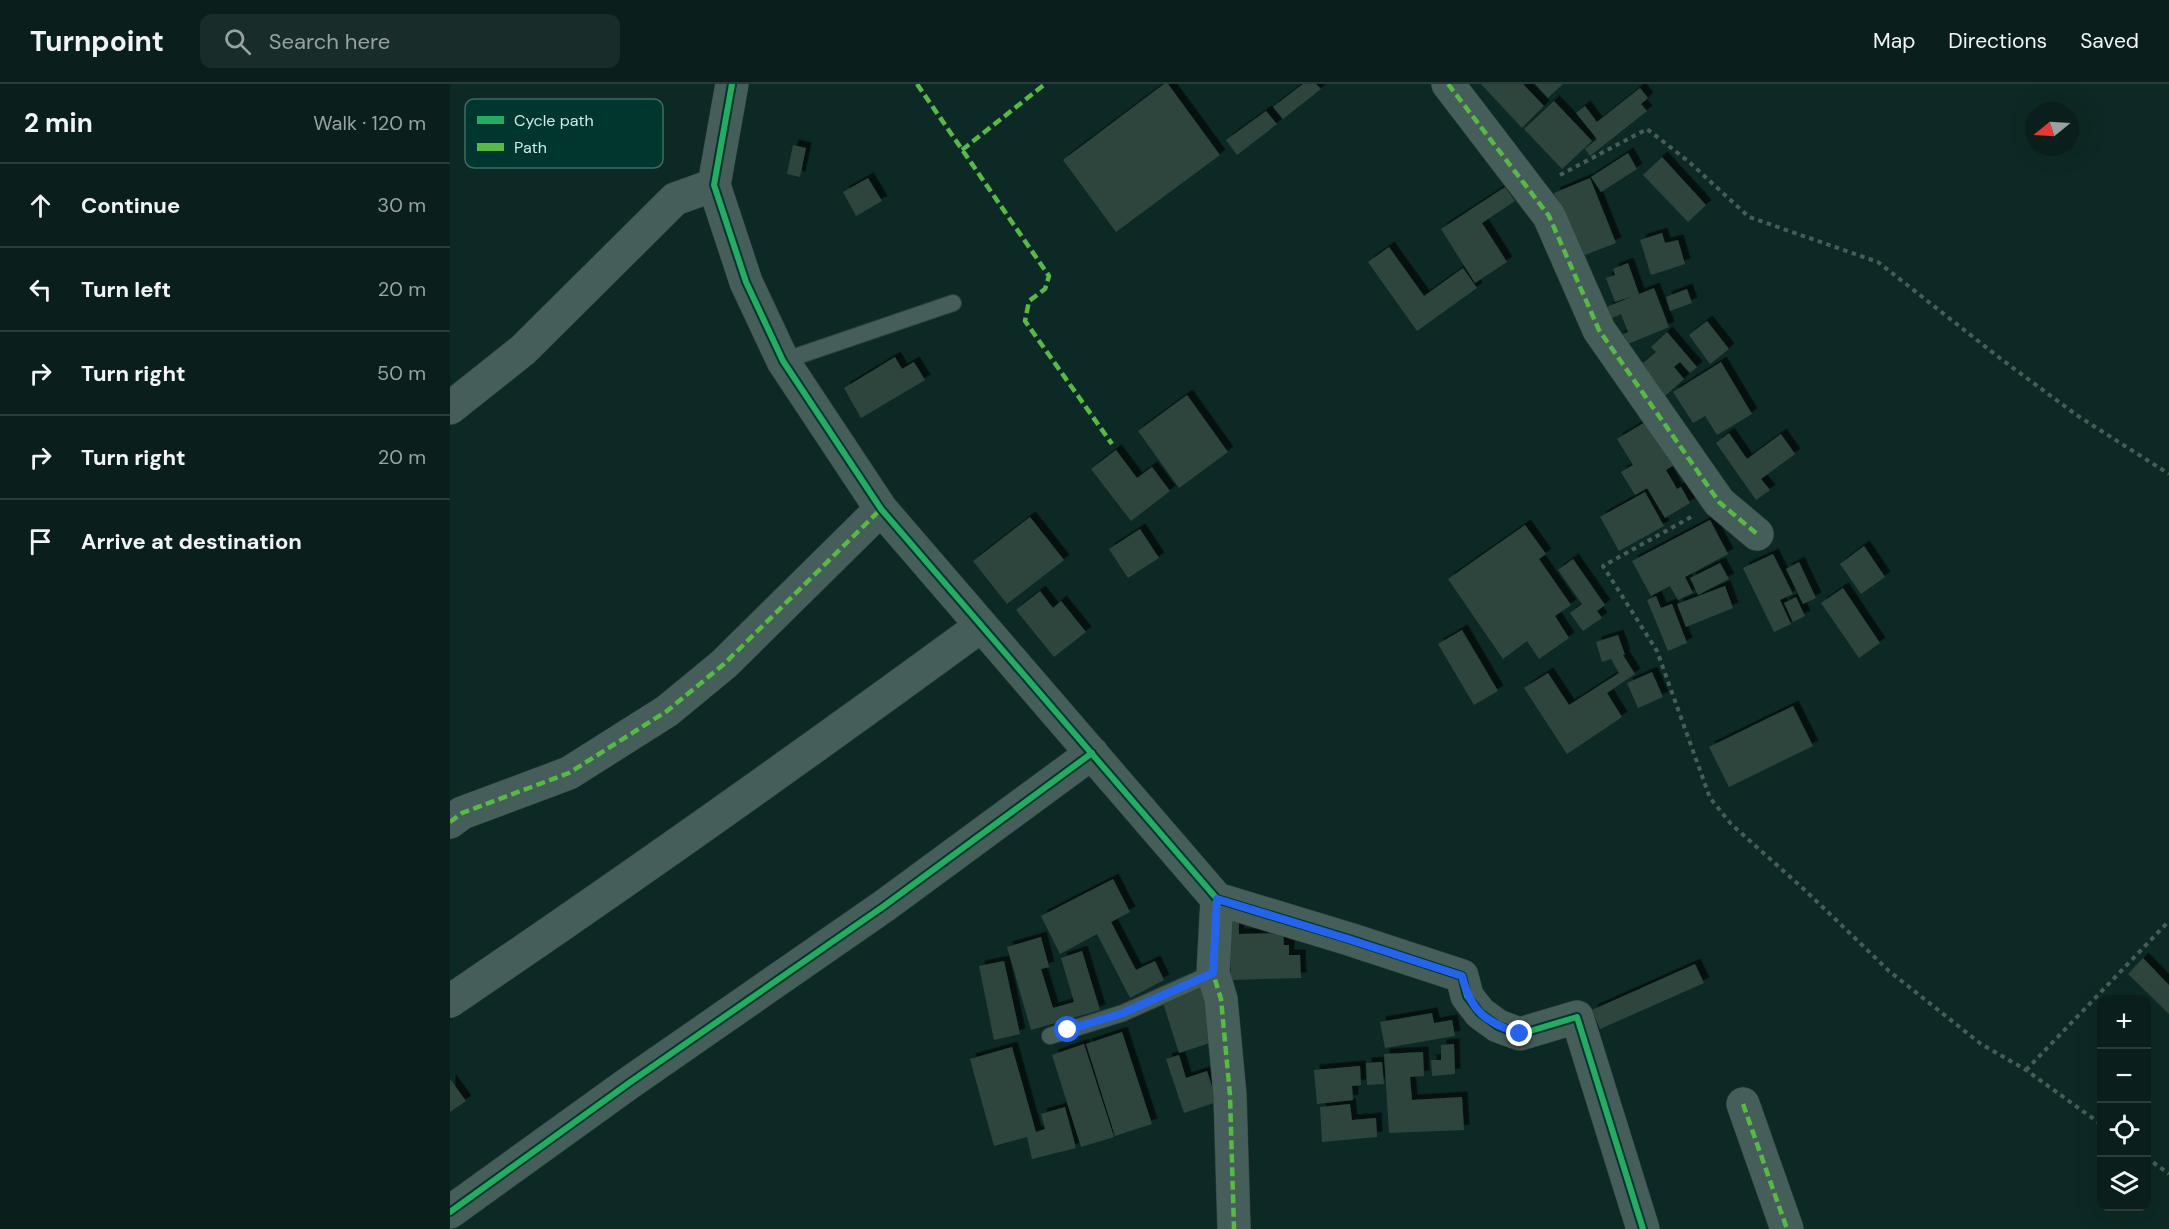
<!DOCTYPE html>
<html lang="en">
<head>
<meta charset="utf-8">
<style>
  body { margin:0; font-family:"DM Sans",sans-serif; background:#182c29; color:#f1f3f6 }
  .controls { position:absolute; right:18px; bottom:18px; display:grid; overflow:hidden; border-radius:12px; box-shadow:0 6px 24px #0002 }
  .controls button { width:54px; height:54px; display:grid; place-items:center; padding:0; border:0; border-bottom:2px solid #2a3d3b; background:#0a1f1c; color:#f1f3f6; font:30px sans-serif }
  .compass { position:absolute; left:1575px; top:18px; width:54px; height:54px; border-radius:50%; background:#0a1f1c; box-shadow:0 6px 24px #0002; rotate:252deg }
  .stop { position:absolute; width:18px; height:18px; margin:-14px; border:4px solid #2563eb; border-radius:50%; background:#fff }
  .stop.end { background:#2563eb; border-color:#fff; box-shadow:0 2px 6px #0008 }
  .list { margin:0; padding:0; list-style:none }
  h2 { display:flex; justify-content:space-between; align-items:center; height:78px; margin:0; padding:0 24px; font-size:26px }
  h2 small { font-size:20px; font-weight:400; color:#99a2a3 }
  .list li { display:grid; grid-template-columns:39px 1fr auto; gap:18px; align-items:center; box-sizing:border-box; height:84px; padding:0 24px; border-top:2px solid #2a3d3b }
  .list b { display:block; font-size:22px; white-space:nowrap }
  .list em { font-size:20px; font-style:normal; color:#99a2a3 }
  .icon { flex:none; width:33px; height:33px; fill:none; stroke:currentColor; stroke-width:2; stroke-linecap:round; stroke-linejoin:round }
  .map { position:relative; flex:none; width:1719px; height:1145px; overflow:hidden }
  header { display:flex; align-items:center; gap:36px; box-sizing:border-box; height:84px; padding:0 30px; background:#0a1f1c; border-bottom:2px solid #2a3d3b }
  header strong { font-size:28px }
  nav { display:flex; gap:33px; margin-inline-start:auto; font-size:21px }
  .search { width:420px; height:54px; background:#182c29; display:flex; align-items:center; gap:15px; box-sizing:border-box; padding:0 21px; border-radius:12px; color:#99a2a3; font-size:22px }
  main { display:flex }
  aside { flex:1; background:#0a1f1c }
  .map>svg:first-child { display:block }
  .building { fill:#2e453e; filter:url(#shadow) }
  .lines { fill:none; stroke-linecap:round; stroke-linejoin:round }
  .service-casing { stroke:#2f413e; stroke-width:18 }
  .minor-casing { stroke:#2f413e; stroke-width:34 }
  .path { stroke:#485d59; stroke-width:4; stroke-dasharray:4.5 4.5; stroke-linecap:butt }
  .service { stroke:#455e59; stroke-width:16 }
  .minor { stroke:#455e59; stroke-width:33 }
  .quiet { stroke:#58b947; stroke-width:4.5; stroke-dasharray:9 4.5; stroke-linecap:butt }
  .cycleway-casing { stroke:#00362d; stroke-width:10 }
  .cycleway { stroke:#26ab63; stroke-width:6 }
  .route { stroke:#2563eb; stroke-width:8 }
  .key { fill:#00362d; stroke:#3e6d64; stroke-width:1.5 }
  .key-label { font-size:16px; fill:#cdece4 }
</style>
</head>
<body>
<header>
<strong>Turnpoint</strong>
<div class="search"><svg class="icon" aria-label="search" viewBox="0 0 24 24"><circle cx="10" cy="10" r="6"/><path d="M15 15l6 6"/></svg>Search here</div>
<nav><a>Map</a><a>Directions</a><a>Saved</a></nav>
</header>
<main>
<aside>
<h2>2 min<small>Walk · 120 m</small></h2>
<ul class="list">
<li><svg class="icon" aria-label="ahead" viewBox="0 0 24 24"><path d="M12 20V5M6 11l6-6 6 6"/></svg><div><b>Continue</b></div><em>30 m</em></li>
<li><svg class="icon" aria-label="left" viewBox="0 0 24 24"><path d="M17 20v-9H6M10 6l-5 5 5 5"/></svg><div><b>Turn left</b></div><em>20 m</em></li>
<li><svg class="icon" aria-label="right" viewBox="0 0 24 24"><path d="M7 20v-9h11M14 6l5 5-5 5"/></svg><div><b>Turn right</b></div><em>50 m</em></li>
<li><svg class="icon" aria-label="right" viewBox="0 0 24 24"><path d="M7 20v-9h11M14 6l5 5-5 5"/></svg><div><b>Turn right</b></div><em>20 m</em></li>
<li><svg class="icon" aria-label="arrive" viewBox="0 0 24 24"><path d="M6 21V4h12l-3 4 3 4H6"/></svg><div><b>Arrive at destination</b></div></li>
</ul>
</aside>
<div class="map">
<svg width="1719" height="1145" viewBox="0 0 1719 1145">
  <defs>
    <filter id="shadow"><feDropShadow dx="5.5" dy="-5.5" stdDeviation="0" flood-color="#0009"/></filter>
  </defs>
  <rect width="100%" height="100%" fill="#0d2925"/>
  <!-- building -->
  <path class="building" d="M714 0H718L770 71 666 148 613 76Z
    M853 0H866L871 5 833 35 823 23Z
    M1031 0H1073L1094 22 1072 44Z
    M1085 0H1113L1098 14Z
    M1190 4 1198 14 1191 20 1197 27 1140 72 1135 65 1147 55 1126 29 1135 22 1147 38Z
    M1104 17 1142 57 1112 85 1074 45Z
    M816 27 827 40 787 71 776 56Z
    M343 61 356 64 350 93 337 90Z
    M1178 69 1187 85 1151 108 1141 93Z
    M1212 73 1256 121 1238 138 1193 91Z
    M418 94 432 117 406 132 393 108Z
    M1140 94 1166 159 1130 173 1104 109Z
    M1055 103 1065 117 1032 139 1057 178 1025 199 991 145Z
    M1212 149 1215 159 1228 156 1235 180 1201 191 1190 156Z
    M939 163 974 212 1013 184 1027 204 967 247 918 178Z
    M1178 179 1189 210 1204 204 1219 243 1173 262 1169 252 1178 248 1171 230 1162 234 1157 223 1183 212 1165 218 1156 194 1165 191 1163 185Z
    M1237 205 1242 219 1220 227 1216 213Z
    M1257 237 1279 265 1260 280 1239 251Z
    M1217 248 1247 283 1240 289 1230 278 1224 283 1234 295 1214 313 1188 283 1206 268 1201 263Z
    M445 273 452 285 464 278 475 296 411 334 394 304Z
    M1271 278 1302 330 1267 351 1255 332 1243 339 1223 308Z
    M737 311 778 368 729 404 688 347Z
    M1200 335 1234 375 1216 386 1227 405 1231 403 1240 419 1215 434 1197 404 1185 411 1171 388 1183 381 1167 355Z
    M1279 349 1297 375 1331 350 1345 370 1311 395 1320 406 1306 416 1266 359Z
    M666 366 687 394 702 383 720 407 681 437 641 385Z
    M1195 408 1214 442 1169 467 1150 433Z
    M580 433 614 476 557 520 523 477Z
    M1260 436 1278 470 1235 493 1243 509 1228 516 1220 502 1201 512 1182 477Z
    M1075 441 1096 470 1089 475 1121 521 1105 532 1119 554 1089 575 1077 557 1053 575 998 495Z
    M690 445 709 474 678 494 659 465Z
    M1414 462 1435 493 1411 510 1390 480Z
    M1323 470 1343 510 1330 516 1341 540 1324 548 1293 484Z
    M1123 475 1155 521 1147 527 1152 534 1133 547 1120 529 1132 520 1108 486Z
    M1349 478 1366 514 1353 520 1336 485Z
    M1270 479 1279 495 1248 511 1240 494Z
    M1275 502 1283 524 1236 543 1227 520Z
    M1393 504 1430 559 1409 574 1371 519Z
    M590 507 603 524 611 517 636 548 604 573 566 526Z
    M1206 512 1211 524 1222 520 1237 559 1218 567 1197 516Z
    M1346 513 1355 532 1343 538 1334 519Z
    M1012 546 1048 607 1024 621 988 560Z
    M1168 551 1175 571H1173L1185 590 1157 609 1172 633 1117 670 1074 604 1098 589 1119 621 1169 589 1161 575 1152 578 1146 558Z
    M1202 588 1213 613 1188 624 1177 599Z
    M1343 622 1363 662 1279 703 1259 663Z
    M663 795 680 828 661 838 686 886 705 877 714 896 680 914 647 850 610 870 591 832Z
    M779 836H789V850L833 849 834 861H839V871H850L851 894 781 896Z
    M591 853 599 883 591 885 603 924 624 918 611 874 632 867 650 926 581 946 557 863Z
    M1693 874 1719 901V930L1678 890Z
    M554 877 570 950 544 956 529 882Z
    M1245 880 1254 899 1150 945 1142 926Z
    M752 903 769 956 729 969 712 916Z
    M982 929 984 939 1002 936 1005 952 935 964 930 938Z
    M672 948 702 1040 665 1052 636 960Z
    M634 960 664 1053 631 1063 602 971Z
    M1004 960 1005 990 982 992 981 976H991V961Z
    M562 963 586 1048 595 1045 591 1030 615 1023 626 1064 582 1075 577 1053 544 1062 520 975Z
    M973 968 974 992 960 993 962 1016 1012 1013 1014 1046 939 1049 934 970Z
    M729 971 736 994 757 987 767 1018 734 1029 716 975Z
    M932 978 934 1000 917 1001 916 979Z
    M910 982 911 1001 902 1002 903 1016 867 1020 864 986Z
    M0 995 16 1017 0 1028Z
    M900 1020 902 1036 926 1034 927 1053 872 1058 870 1023Z"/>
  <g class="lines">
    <defs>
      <path id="service" d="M333 277 503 219
        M600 952 673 929 763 889"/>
      <path id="minor" d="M282 0 264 101 296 198 333 277 431 425 767 815 899 855 1012 892 1017 912 1030 929 1048 942 1070 950 1127 933 1193 1145
        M998 0 1099 132 1149 246 1269 418 1307 450
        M0 324 73 266 225 115 264 101
        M0 738 12 729 119 689 217 627 274 580 431 425
        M767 815 763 889 771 915 780 1011 784 1145
        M0 917C180 795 356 670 531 542
        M1293 1020 1337 1145
        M0 1128 179 999 434 822 642 669"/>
    </defs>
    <!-- service casing -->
    <use href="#service" class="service-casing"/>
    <!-- minor casing -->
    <use href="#minor" class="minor-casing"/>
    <!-- path -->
    <path class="path" d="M1110 91 1197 45 1238 77 1299 133 1428 178 1551 275 1628 332 1719 390
      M1241 433 1153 482 1207 567 1260 714 1281 740 1357 808 1439 887 1531 960 1576 986 1652 1041
      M1576 986 1719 837
      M1696 1073 1719 1090"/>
    <!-- service -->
    <use href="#service" class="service"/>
    <!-- minor -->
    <use href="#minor" class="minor"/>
    <!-- quiet -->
    <path class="quiet" d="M467 0 599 192 595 205 579 217 575 237 662 360
      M998 0 1099 132 1149 246 1269 418 1307 450
      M512 66 595 0
      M0 738 12 729 119 689 217 627 274 580 431 425
      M767 815 763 889 771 915 780 1011 784 1145
      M1293 1020 1337 1145"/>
    <defs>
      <path id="cycleway" d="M282 0 264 101 296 198 333 277 431 425 767 815 899 855 1012 892 1017 912 1030 929 1048 942 1070 950 1127 933 1193 1145
        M0 1128 179 999 434 822 642 669"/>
    </defs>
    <!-- cycleway casing -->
    <use href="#cycleway" class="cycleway-casing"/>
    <!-- cycleway -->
    <use href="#cycleway" class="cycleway"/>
  </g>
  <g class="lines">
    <!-- route -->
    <path class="route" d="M618 946 673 929 763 889 767 815 898 855 1012 892C1021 928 1036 938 1070 950"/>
  </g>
  <!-- legend -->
  <rect x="15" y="15" width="198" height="69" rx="9" class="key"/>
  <rect x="27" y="32" width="27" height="8" fill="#26ab63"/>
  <rect x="27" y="59" width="27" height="8" fill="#58b947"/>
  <g class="key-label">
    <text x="64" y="42">Cycle path</text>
    <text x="64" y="69">Path</text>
  </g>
</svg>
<div class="controls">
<button>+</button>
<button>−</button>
<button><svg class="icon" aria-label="locate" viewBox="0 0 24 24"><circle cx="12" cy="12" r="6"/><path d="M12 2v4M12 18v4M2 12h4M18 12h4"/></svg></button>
<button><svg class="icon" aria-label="layers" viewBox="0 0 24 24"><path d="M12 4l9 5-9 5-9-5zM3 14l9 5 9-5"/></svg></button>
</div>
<svg class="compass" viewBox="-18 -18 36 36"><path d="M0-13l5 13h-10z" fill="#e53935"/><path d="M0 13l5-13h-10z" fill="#99a2a3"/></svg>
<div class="stop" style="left:618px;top:946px"></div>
<div class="stop end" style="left:1070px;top:950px"></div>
</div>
</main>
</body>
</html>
